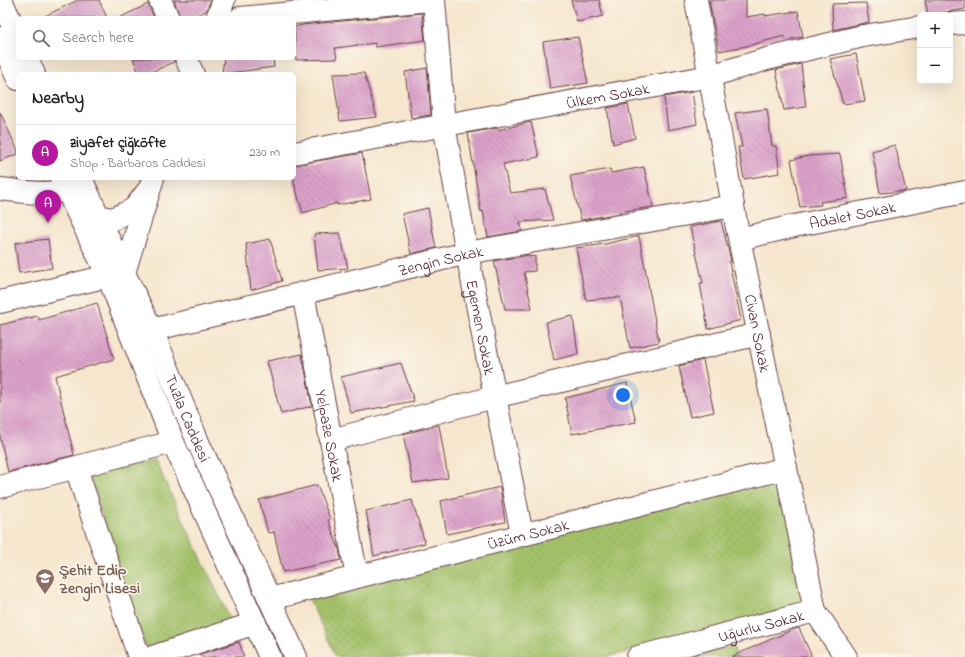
<!DOCTYPE html>
<html lang="en">
<head>
<meta charset="utf-8">
<style>
  body { margin:0; font-family:"Indie Flower",sans-serif; background:#f2f2f2; color:#222 }
  .controls { position:absolute; right:12px; top:12px; display:grid; overflow:hidden; border-radius:6px; box-shadow:0 4px 16px #0002 }
  .controls button { width:36px; height:36px; display:grid; place-items:center; padding:0; border:0; border-bottom:1px solid #e0e0e0; background:#fff; color:#222; font:20px sans-serif }
  .you { position:absolute; left:623px; top:395px; width:14px; height:14px; margin:-10px; border:3px solid #fff; border-radius:50%; background:#1a73e8; box-shadow:0 0 0 6px #1a73e833 }
  .badge { display:grid; place-items:center; width:26px; height:26px; border-radius:50%; background:#b5179e; color:#fff; font-size:13px; font-weight:700 }
  .pin { position:absolute; translate:-50% -33px; filter:drop-shadow(0 1px 2px #0008) }
  .pin::after { content:''; position:absolute; top:21px; width:14px; height:12px; background:inherit; clip-path:polygon(0 0,100% 0,50% 100%) }
  .list { margin:0; padding:0; list-style:none }
  h2 { display:flex; justify-content:space-between; align-items:center; height:52px; margin:0; padding:0 16px; font-size:17px }
  h2 small { font-size:13px; font-weight:400; color:#767676 }
  .list li { display:grid; grid-template-columns:26px 1fr auto; gap:12px; align-items:center; box-sizing:border-box; height:56px; padding:0 16px; border-top:1px solid #e0e0e0 }
  .list b { display:block; font-size:15px; white-space:nowrap }
  .list p { margin:0; font-size:13px; white-space:nowrap; color:#767676 }
  .list em { font-size:13px; font-style:normal; color:#767676 }
  .icon { flex:none; width:22px; height:22px; fill:none; stroke:currentColor; stroke-width:2; stroke-linecap:round; stroke-linejoin:round }
  .map { position:relative; flex:none; width:965px; height:657px; overflow:hidden }
  .search { position:absolute; background:#fff; box-shadow:0 4px 16px #0002; left:16px; top:16px; width:280px; height:44px; display:flex; align-items:center; gap:10px; box-sizing:border-box; padding:0 14px; border-radius:6px; color:#767676; font-size:15px }
  .panel { position:absolute; background:#fff; box-shadow:0 4px 16px #0002; left:16px; top:72px; width:280px; height:108px; border-radius:6px }
  .map>svg:first-child { display:block }
  .grass { fill:url(#grass-dots); stroke:#76704a }
  .pitch { fill:#a3c169; stroke:#76704a }
  .building { fill:url(#building-back-hatch) }
  .lines { fill:none; stroke-linecap:round; stroke-linejoin:round }
  .minor-casing { stroke:#643d43; stroke-width:24 }
  .major-casing { stroke:#643d43; stroke-width:24 }
  .minor { stroke:#fff; stroke-width:22 }
  .major { stroke:#fff; stroke-width:22 }
  .labels { text-anchor:middle; stroke-width:3; stroke-linejoin:round; paint-order:stroke }
  .street-label { font-size:16px; fill:#4a1f2b; stroke:#fbf7ec }
  .education-label { font-size:16px; font-weight:bold; fill:#785e54; stroke:#fbf7ec; text-anchor:start }
</style>
</head>
<body>
<div class="map">
<svg width="965" height="657" viewBox="0 0 965 657">
  <defs>
    <pattern id="grass-dots" width="8" height="8" patternUnits="userSpaceOnUse"><rect width="8" height="8" fill="#a3c169"/><path d="M2 2h.1M6 6h.1" fill="none" stroke="#8ea55b" stroke-width="1.8" stroke-linecap="round"/></pattern>
    <pattern id="building-back-hatch" width="6" height="6" patternUnits="userSpaceOnUse"><rect width="6" height="6" fill="#dca1ca"/><path d="M-1 5l2 2M0 0l6 6M5-1l2 2" fill="none" stroke="#b483a4"/></pattern>
  </defs>
  <rect width="100%" height="100%" fill="#fbf7ec"/>
  <filter id="ink" filterUnits="userSpaceOnUse"><feTurbulence type="fractalNoise" baseFrequency=".025" numOctaves="2"/><feDisplacementMap in="SourceGraphic" scale="8" xChannelSelector="R" yChannelSelector="G"/><feConvolveMatrix kernelMatrix="1 2 1 2 8 2 1 2 1" color-interpolation-filters="sRGB"/></filter>
  <filter id="wash" filterUnits="userSpaceOnUse"><feTurbulence type="fractalNoise" baseFrequency=".012" numOctaves="4" result="noise"/><feDisplacementMap in="SourceGraphic" scale="16" xChannelSelector="R" yChannelSelector="G"/><feGaussianBlur stdDeviation="0.9" result="paint"/><feColorMatrix in="noise" values="0 0 0 0 0 0 0 0 0 0 0 0 0 0 0 0 0 1.4 0 .05"/><feComposite in="paint" operator="in"/></filter>
  <g filter="url(#wash)">
    <rect width="100%" height="100%" fill="#f6e6ce"/>
    <!-- grass -->
    <path class="grass" d="M155 460 231 621 145 647 89 475Z
      M780 479 811 605 607 657H336L305 590Z"/>
    <!-- pitch -->
    <path class="pitch" d="M734 646 736 657H689Z"/>
    <g id="blocks">
      <!-- building -->
      <path class="building" d="M78 0H99L107 18H41Z
        M174 0H211L206 11 190 18H180Z
        M571 0H599L603 16 577 22Z
        M709 0H746V17L765 14V16L798 11 803 37 785 40 784 36 747 46 719 51Z
        M925 0H965V9L928 15Z
        M866 3 869 22 833 30 832 4Z
        M148 4 154 18H119Z
        M422 13 425 40 375 47V43L335 48 337 59 296 60 294 27 303 25Z
        M578 37 588 83 550 89 543 42Z
        M856 54 865 101 843 104 830 59Z
        M133 58H174V62L147 74H139Z
        M224 58H273L274 67 222 74Z
        M801 64 806 107 784 110 776 70Z
        M427 68 431 115 411 118 405 72Z
        M364 73 377 117 340 121 333 74Z
        M692 92 697 124 668 130 664 97Z
        M628 104 635 138 613 144 607 108Z
        M767 109 772 146H776L780 173 744 179 738 147H742L735 113Z
        M0 112 18 151V154L0 161Z
        M531 122 539 157 503 164 510 193 545 189 553 220 520 222 522 231 488 237 483 211 481 212 468 133 497 128 498 130Z
        M895 145 906 191 880 193 872 151Z
        M362 153 371 199 337 205V203L303 213 294 183V165Z
        M840 154 848 198 820 202 821 205 800 207 791 160 808 156Z
        M644 167 653 207 619 212 620 213 581 220 570 176 610 169 611 173Z
        M428 208 436 248 411 254 402 214Z
        M721 221 731 261 729 262 741 320 708 329 700 283H703L690 227Z
        M340 233 348 268 318 270 314 234Z
        M639 236 659 342 630 348 620 297 586 300 576 248 605 244Z
        M48 239 52 268 19 273 15 243Z
        M270 239 282 281 251 290 246 244Z
        M529 255V257L535 256V271L524 272 532 309H505L494 261Z
        M97 303 114 359 55 376 74 455 8 472 0 436V325L38 316 39 320Z
        M573 316 578 354 554 360 546 322Z
        M302 354 312 406 281 414 267 361Z
        M703 360 714 412 690 417 679 366Z
        M401 363 414 401 351 413 341 377Z
        M627 383 636 422 572 434 565 398Z
        M439 425 448 478 413 483 403 434Z
        M317 485 330 519 328 520 339 549 341 560 283 572 274 532 268 533 259 500Z
        M500 487 505 522 447 534 441 501Z
        M412 500 425 543 374 556 366 511Z
        M799 628 812 657H731L794 629Z
        M239 642 244 657H201L200 654Z"/>
    </g>
  </g>
  <g filter="url(#ink)">
    <use href="#blocks" fill-opacity="0" stroke="#643d43" stroke-width="1"/>
    <g class="lines">
      <defs>
        <g id="minor">
          <path d="M160 0 168 18"/>
          <path id="s1" d="M434 0 444 125 467 253 522 535"/>
          <path id="s2" d="M696 0 737 228 815 611 846 657"/>
          <path d="M217 18 224 0"/>
          <path d="M240 18 430 0"/>
          <path d="M950 24 965 23"/>
          <path d="M186 58 193 74"/>
          <path id="s3" d="M294 153 710 76 767 59 863 36 920 27"/>
          <path d="M0 189C21 191 44 196 65 190 71 188 77 184 82 181"/>
          <path d="M97 216 113 219 134 209 146 193"/>
          <path id="s4" d="M740 239 794 226 965 192"/>
          <path d="M124 273 153 178"/>
          <path id="s5" d="M303 293 357 577"/>
          <path d="M0 302 108 276"/>
          <path id="s6" d="M152 330 467 253 733 206"/>
          <path d="M331 440 494 397 759 334"/>
          <path d="M76 468 139 657"/>
          <path d="M0 487 173 442"/>
          <path id="s7" d="M270 599 786 468"/>
          <path d="M153 657 255 623"/>
          <path id="s8" d="M638 657 815 611"/>
        </g>
        <g id="major">
          <path d="M1 0 18 37"/>
          <path d="M0 38 18 79"/>
          <path d="M27 58 34 74"/>
          <path d="M61 178 108 276 173 442 270 657"/>
          <path id="s9" d="M81 178 124 273 152 330 198 442 296 657"/>
        </g>
      </defs>
      <!-- minor casing -->
      <use href="#minor" class="minor-casing"/>
      <!-- major casing -->
      <use href="#major" class="major-casing"/>
      <!-- minor -->
      <use href="#minor" class="minor"/>
      <!-- major -->
      <use href="#major" class="major"/>
    </g>
  </g>
  <!-- icons -->
  <defs>
    <symbol id="school-pin" viewBox="-11 -11 22 30"><path d="M0 17L-7.5 6A9.5 9.5 0 1 1 7.5 6Z" fill="#8d6e63" stroke="#fbf7ec"/><path d="M0-5L7-2L0 1L-7-2ZM-4 1L0 2.5L4 1V4Q0 6-4 4Z" fill="#fff"/></symbol>
  </defs>
  <g fill-rule="evenodd">
    <use href="#school-pin" x="34" y="567" width="22" height="30"/>
  </g>
  <g class="labels">
    <!-- street labels -->
    <g class="street-label">
      <text dy="6" stroke="none"><textPath href="#s3" startOffset="319">Ülkem Sokak</textPath></text>
      <text dy="6" stroke="none"><textPath href="#s4" startOffset="115">Adalet Sokak</textPath></text>
      <text dy="6" stroke="none"><textPath href="#s6" startOffset="297">Zengin Sokak</textPath></text>
      <text dy="6" stroke="none"><textPath href="#s1" startOffset="331">Egemen Sokak</textPath></text>
      <text dy="6" stroke="none"><textPath href="#s2" startOffset="339">Civan Sokak</textPath></text>
      <text dy="6" stroke="none"><textPath href="#s9" startOffset="263">Tuzla Caddesi</textPath></text>
      <text dy="6" stroke="none"><textPath href="#s5" startOffset="145">Yelpaze Sokak</textPath></text>
      <text dy="6" stroke="none"><textPath href="#s7" startOffset="266">Üzüm Sokak</textPath></text>
      <text dy="6" stroke="none"><textPath href="#s8" startOffset="127">Uğurlu Sokak</textPath></text>
    </g>
    <!-- education labels -->
    <g class="education-label">
      <text x="59" y="575">Şehit Edip<tspan x="59" dy="18">Zengin Lisesi</tspan></text>
    </g>
  </g>
</svg>
<div class="controls">
<button>+</button>
<button>−</button>
</div>
<div class="you"></div>
<div class="pin badge" style="left:48px;top:223px">A</div>
<div class="search"><svg class="icon" aria-label="search" viewBox="0 0 24 24"><circle cx="10" cy="10" r="6"/><path d="M15 15l6 6"/></svg>Search here</div>
<section class="panel">
<h2>Nearby<small></small></h2>
<ul class="list">
<li><span class="badge">A</span><div><b>ziyafet çiğköfte</b><p>Shop · Barbaros Caddesi</p></div><em>230 m</em></li>
</ul>
</section>
</div>
</body>
</html>
